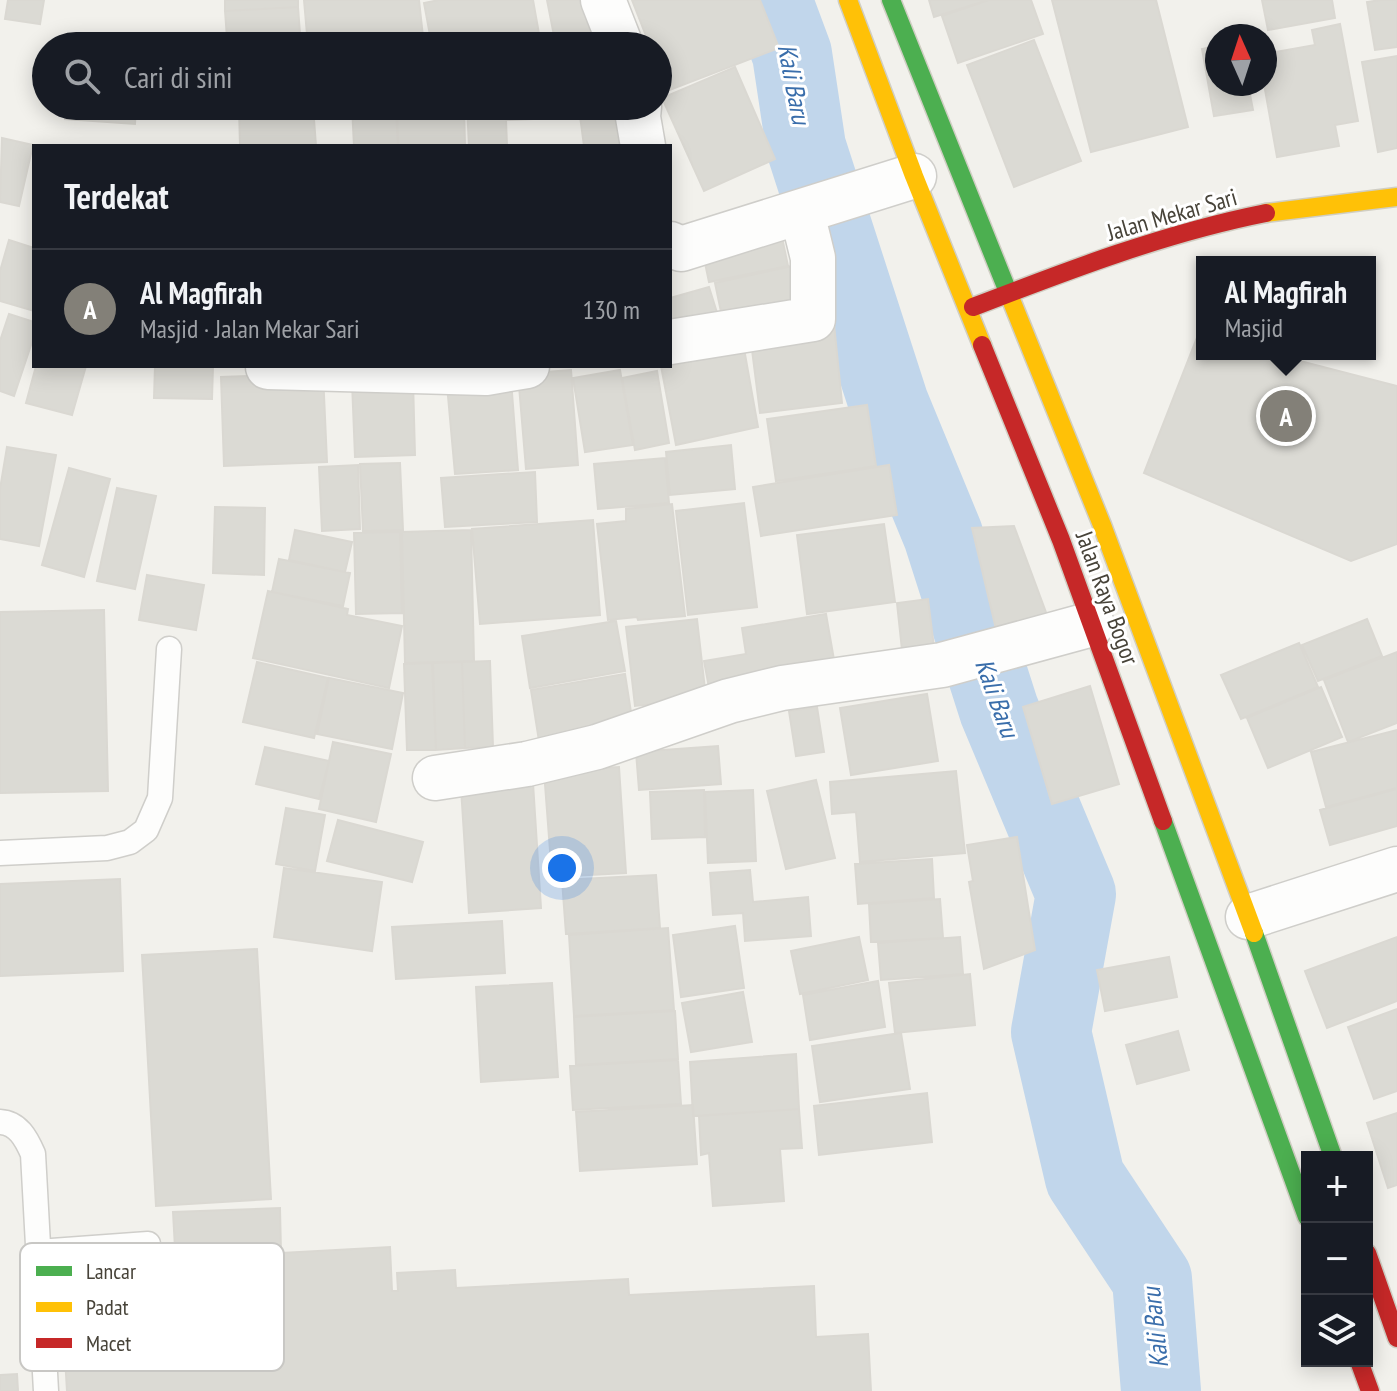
<!DOCTYPE html>
<html lang="id">
<head>
<meta charset="utf-8">
<style>
  body { margin:0; font-family:"PT Sans Narrow",sans-serif; background:#242831; color:#f1f3f6 }
  .controls { position:absolute; right:24px; bottom:24px; display:grid; overflow:hidden; border-radius:0px; box-shadow:0 4px 20px #0003 }
  .controls button { width:72px; height:72px; display:grid; place-items:center; padding:0; border:0; border-bottom:2px solid #363941; background:#171b24; color:#f1f3f6; font:40px sans-serif }
  .compass { position:absolute; left:1205px; top:24px; width:72px; height:72px; border-radius:50%; background:#171b24; box-shadow:0 4px 20px #0003; rotate:357deg }
  .you { position:absolute; left:562px; top:868px; width:28px; height:28px; margin:-20px; border:6px solid #fff; border-radius:50%; background:#1a73e8; box-shadow:0 0 0 12px #1a73e833 }
  .badge { display:grid; place-items:center; width:52px; height:52px; border-radius:50%; background:#838078; color:#fff; font-size:26px; font-weight:700 }
  .pin { position:absolute; translate:-50% -50%; border:4px solid #fff; box-shadow:0 2px 8px #0006 }
  .popup { position:absolute; left:1196px; top:256px; width:180px; height:104px; box-sizing:border-box; display:grid; place-content:center; border-radius:0px; background:#171b24; filter:drop-shadow(0 2px 6px #0005); font-size:26px; white-space:nowrap; color:#9ea1a6 }
  .popup b { font-size:30px; color:#f1f3f6 }
  .popup::after { content:''; position:absolute; left:50%; top:100%; margin-left:-16px; border:16px solid transparent; border-top-color:#171b24 }
  .list { margin:0; padding:0; list-style:none }
  h2 { display:flex; justify-content:space-between; align-items:center; height:104px; margin:0; padding:0 32px; font-size:34px }
  h2 small { font-size:26px; font-weight:400; color:#9ea1a6 }
  .list li { display:grid; grid-template-columns:52px 1fr auto; gap:24px; align-items:center; box-sizing:border-box; height:120px; padding:0 32px; border-top:2px solid #363941 }
  .list b { display:block; font-size:30px; white-space:nowrap }
  .list p { margin:0; font-size:26px; white-space:nowrap; color:#9ea1a6 }
  .list em { font-size:26px; font-style:normal; color:#9ea1a6 }
  .icon { flex:none; width:44px; height:44px; fill:none; stroke:currentColor; stroke-width:2; stroke-linecap:round; stroke-linejoin:round }
  .map { position:relative; flex:none; width:1397px; height:1391px; overflow:hidden }
  .search { position:absolute; background:#171b24; box-shadow:0 4px 20px #0003; left:32px; top:32px; width:640px; height:88px; display:flex; align-items:center; gap:20px; box-sizing:border-box; padding:0 28px; border-radius:44px; color:#9ea1a6; font-size:30px }
  .panel { position:absolute; background:#171b24; box-shadow:0 4px 20px #0003; left:32px; top:144px; width:640px; height:224px; border-radius:0px }
  .map>svg:first-child { display:block }
  .lines { fill:none; stroke-linecap:round; stroke-linejoin:round }
  .river { stroke:#c1d6eb; stroke-width:80 }
  .building { fill:#dbdad4; stroke:#dad8d2; stroke-width:2 }
  .lane-casing { stroke:#cfceca; stroke-width:27 }
  .street-casing { stroke:#cfceca; stroke-width:47 }
  .fast-casing { stroke:#d0cec3; stroke-width:21 }
  .slow-casing { stroke:#d0cec3; stroke-width:21 }
  .jam-casing { stroke:#d0cec3; stroke-width:21 }
  .lane { stroke:#fdfdfc; stroke-width:24 }
  .street { stroke:#fdfdfc; stroke-width:44 }
  .fast { stroke:#4caf50; stroke-width:18 }
  .slow { stroke:#ffc107; stroke-width:18 }
  .jam { stroke:#c62828; stroke-width:18 }
  .labels { text-anchor:middle; stroke-width:6; stroke-linejoin:round; paint-order:stroke }
  .street-label { font-size:24px; fill:#474339; stroke:#fff }
  .water-label { font-size:26px; font-style:italic; fill:#3a6eab; stroke:#fff }
  .key { fill:#fff; stroke:#c8c7c4; stroke-width:2 }
  .key-label { font-size:22px; fill:#474339 }
</style>
</head>
<body>
<div class="map">
<svg width="1397" height="1391" viewBox="0 0 1397 1391">
  <rect width="100%" height="100%" fill="#f2f1ec"/>
  <g class="lines">
    <!-- river -->
    <path class="river" d="M772 0 792 54 806 147 889 404 943 535 999 710 1076 894 1051 1032 1085 1178 1152 1279 1161 1391"/>
  </g>
  <!-- building -->
  <path class="building" d="M8 0H44L40 24 5 19Z
    M225 0H298V7L225 11Z
    M304 0H419L424 46H308Z
    M439 0H533L541 45 432 46 424 3Z
    M547 0H593L601 42 577 46H556Z
    M632 0H760L779 48 667 91 658 68V46H650Z
    M929 0H988L934 17Z
    M989 0H1031L1043 34 958 63 942 16Z
    M1052 0H1156L1188 127 1091 152Z
    M1262 0H1332L1335 18 1268 30Z
    M1381 0H1397V47L1375 50 1367 2Z
    M298 7 300 34 227 38 225 11Z
    M1340 24 1358 121 1335 125 1339 146 1277 157 1264 84 1265 54 1315 45 1312 30Z
    M306 34 307 46H227V39Z
    M1034 40 1081 161 1014 187 967 65Z
    M1217 46V84H1248L1253 110 1214 116 1202 49Z
    M1397 56V148L1378 152 1362 62Z
    M735 67 775 159 704 191 662 98Z
    M66 106H136L135 124 65 119Z
    M313 106 316 146H240L239 107Z
    M352 106H396L398 146H354Z
    M397 106H464L465 146H398Z
    M467 106H558L559 118 506 120 507 146H469Z
    M621 112 625 146H584L580 116Z
    M2 138 33 145 19 206 0 202Z
    M780 228 788 266 709 282 701 244Z
    M9 240 34 248V311L0 301V271Z
    M801 264 812 312 725 331 715 283Z
    M709 287 719 319 670 323V298Z
    M9 314 34 322V336L14 396 0 391V341Z
    M834 324 842 403 760 413 750 334Z
    M1198 335 1202 336V354H1273L1397 386V544L1351 561 1144 473Z
    M743 343 758 427 676 445 661 366H670V359Z
    M36 366H86L72 415 26 403Z
    M155 366H213L212 399 154 398Z
    M571 370 578 465 526 469 518 374Z
    M620 370 633 445 585 452 573 378Z
    M657 371 669 443 635 450 622 378Z
    M323 373 327 462 224 466 221 377Z
    M413 380 415 455 355 457 352 382Z
    M511 380 518 470 455 474 447 385Z
    M867 405 876 466 776 481 767 419Z
    M731 445 735 489 670 495 666 452Z
    M7 447 56 455 39 546 0 539V489Z
    M665 458 669 503 598 509 594 464Z
    M400 463 403 530 363 531 360 464Z
    M358 465 360 529 322 531 319 467Z
    M889 465 897 515 761 536 753 487Z
    M69 468 110 479 84 577 42 565Z
    M535 472 537 522 445 527 441 478Z
    M117 488 156 496 135 589 97 581Z
    M744 503 757 607 688 615 676 511Z
    M672 504 685 616 638 620 637 617 608 620 597 524 626 521V509Z
    M215 507 265 508 264 575 213 573Z
    M593 520 600 615 480 624 472 529Z
    M884 524 895 602 807 614 797 535Z
    M1014 526 1047 615 996 629 972 528Z
    M295 530 352 542 345 572 289 560Z
    M471 530 474 661 405 663 402 532Z
    M400 532 402 613 356 614 354 533Z
    M279 559 350 573 343 606 272 592Z
    M147 575 204 585 196 630 139 620Z
    M268 591 348 609 347 615 402 626 389 688 253 658Z
    M928 599 934 647 902 650 897 603Z
    M104 610 108 791 0 793V612Z
    M826 614 837 677 711 698 704 661 746 654 742 628Z
    M697 619 706 698 635 706 626 627Z
    M1367 619 1382 656 1318 681 1302 645Z
    M616 621 625 671 530 688 522 636Z
    M1299 643 1318 687 1241 719 1221 675Z
    M1397 652V723L1348 742 1324 680Z
    M490 661 493 747 465 748 462 662Z
    M257 662 328 678 314 738 243 722Z
    M462 662 465 748 436 750 433 663Z
    M432 663 436 750H407L404 664Z
    M625 674 633 725 539 741 531 690Z
    M329 678 403 693 392 749 317 734Z
    M1090 686 1119 784 1052 804 1023 707Z
    M1321 687 1342 737 1268 768 1247 718Z
    M927 694 938 761 851 775 840 708Z
    M817 707 824 752 796 756 789 711Z
    M1397 730V788L1326 807 1311 752Z
    M333 742 391 754 376 822 319 809Z
    M718 746 721 784 639 790 636 752Z
    M265 747 329 761 319 799 256 784Z
    M619 767 626 873 552 877 544 771Z
    M956 771 965 853 860 862 856 812 832 814 830 782Z
    M816 780 835 858 786 869 767 791Z
    M533 783 541 908 469 913 461 788Z
    M1397 789V826L1330 845 1320 810Z
    M704 790 705 837 652 839 650 792Z
    M753 790 756 861 708 863 705 792Z
    M286 808 325 815 315 871 276 864Z
    M338 820 423 842 412 882 327 861Z
    M1017 837 1035 950 984 969 969 882 973 881 967 845Z
    M932 859 934 898 858 904 855 864Z
    M284 868 382 882 372 951 274 937Z
    M750 870 753 902 808 897 811 936 745 941 743 913 713 915 710 873Z
    M656 875 660 928 566 934 562 880Z
    M120 879 123 971 0 976V884Z
    M940 899 943 938 871 942 869 904Z
    M502 921 505 973 396 979 392 927Z
    M735 926 744 988 681 997 673 935Z
    M668 928 674 1010 574 1016 569 935Z
    M859 937 868 980 800 994 791 951Z
    M960 937 963 974 881 980 878 943Z
    M1397 937V1001L1327 1028 1305 971Z
    M257 949 271 1199 156 1206 142 955Z
    M1169 957 1177 997 1105 1011 1097 970Z
    M970 974 975 1025 895 1033 889 983Z
    M878 981 885 1027 810 1040 803 995Z
    M552 983 558 1077 481 1082 476 987Z
    M743 992 752 1042 691 1052 682 1003Z
    M1397 1009V1091L1374 1099 1348 1027Z
    M675 1011 678 1059 576 1065 574 1017Z
    M1178 1031 1189 1070 1137 1084 1126 1045Z
    M901 1033 910 1089 820 1102 812 1046Z
    M796 1054 799 1109 693 1116 690 1062Z
    M678 1060 681 1104 573 1110 570 1066Z
    M927 1093 932 1142 819 1155 814 1106Z
    M693 1105 697 1164 580 1171 576 1112Z
    M799 1109 802 1148 780 1149 784 1201 713 1206 709 1153 701 1155 699 1116Z
    M1397 1113V1185L1388 1188 1367 1123Z
    M280 1208 281 1253 390 1247 392 1291H398L397 1273 455 1270 456 1288 628 1279 629 1295 814 1286 816 1337 868 1334 871 1391H67L59 1255 175 1248 173 1212Z
    M17 1374 18 1391H0V1375Z"/>
  <g class="lines">
    <defs>
      <path id="lane" d="M0 853 107 848 130 842 146 830 160 798 169 649
        M0 1122C18 1123 26 1138 33 1154L46 1391
        M38 1252 148 1244"/>
      <path id="street" d="M603 0 621 46
        M639 106 638 117 643 146
        M670 244 681 249 914 176
        M670 342 813 319V258L802 213
        M268 367 486 373 527 366
        M435 778 527 764 597 747 729 701 782 688 942 665 1092 624
        M1248 917 1397 869"/>
      <path id="fast" d="M891 0 1010 297
        M1163 821 1307 1217
        M1254 933 1333 1157"/>
      <path id="slow" d="M848 0 914 176 982 345
        M1266 213 1397 197
        M1010 297 1102 525 1254 933"/>
      <path id="jam" d="M973 307C1069 270 1165 233 1266 213
        M982 345 1061 540 1163 821
        M1367 1253 1397 1338
        M1359 1361 1370 1391"/>
    </defs>
    <!-- lane casing -->
    <use href="#lane" class="lane-casing"/>
    <!-- street casing -->
    <use href="#street" class="street-casing"/>
    <!-- fast casing -->
    <use href="#fast" class="fast-casing"/>
    <!-- slow casing -->
    <use href="#slow" class="slow-casing"/>
    <!-- jam casing -->
    <use href="#jam" class="jam-casing"/>
    <!-- lane -->
    <use href="#lane" class="lane"/>
    <!-- street -->
    <use href="#street" class="street"/>
    <!-- fast -->
    <use href="#fast" class="fast"/>
    <!-- slow -->
    <use href="#slow" class="slow"/>
    <!-- jam -->
    <use href="#jam" class="jam"/>
  </g>
  <g class="labels">
    <!-- street labels -->
    <g class="street-label">
      <text transform="translate(1172 215) rotate(-16)" y="8">Jalan Mekar Sari</text>
      <text transform="translate(1107 598) rotate(70)" y="8">Jalan Raya Bogor</text>
    </g>
    <!-- water labels -->
    <g class="water-label">
      <text transform="translate(794 84) rotate(79)" y="9">Kali Baru</text>
      <text transform="translate(997 698) rotate(70)" y="9">Kali Baru</text>
      <text transform="translate(1155 1328) rotate(-96)" y="9">Kali Baru</text>
    </g>
  </g>
  <!-- legend -->
  <rect x="20" y="1243" width="264" height="128" rx="12" class="key"/>
  <rect x="36" y="1266" width="36" height="10" fill="#4caf50"/>
  <rect x="36" y="1302" width="36" height="10" fill="#ffc107"/>
  <rect x="36" y="1338" width="36" height="10" fill="#c62828"/>
  <g class="key-label">
    <text x="86" y="1279">Lancar</text>
    <text x="86" y="1315">Padat</text>
    <text x="86" y="1351">Macet</text>
  </g>
</svg>
<div class="controls">
<button>+</button>
<button>−</button>
<button><svg class="icon" aria-label="layers" viewBox="0 0 24 24"><path d="M12 4l9 5-9 5-9-5zM3 14l9 5 9-5"/></svg></button>
</div>
<svg class="compass" viewBox="-18 -18 36 36"><path d="M0-13l5 13h-10z" fill="#e53935"/><path d="M0 13l5-13h-10z" fill="#9ea1a6"/></svg>
<div class="you"></div>
<div class="pin badge" style="left:1286px;top:416px">A</div>
<div class="popup"><b>Al Magfirah</b>Masjid</div>
<div class="search"><svg class="icon" aria-label="search" viewBox="0 0 24 24"><circle cx="10" cy="10" r="6"/><path d="M15 15l6 6"/></svg>Cari di sini</div>
<section class="panel">
<h2>Terdekat<small></small></h2>
<ul class="list">
<li><span class="badge">A</span><div><b>Al Magfirah</b><p>Masjid · Jalan Mekar Sari</p></div><em>130 m</em></li>
</ul>
</section>
</div>
</body>
</html>
